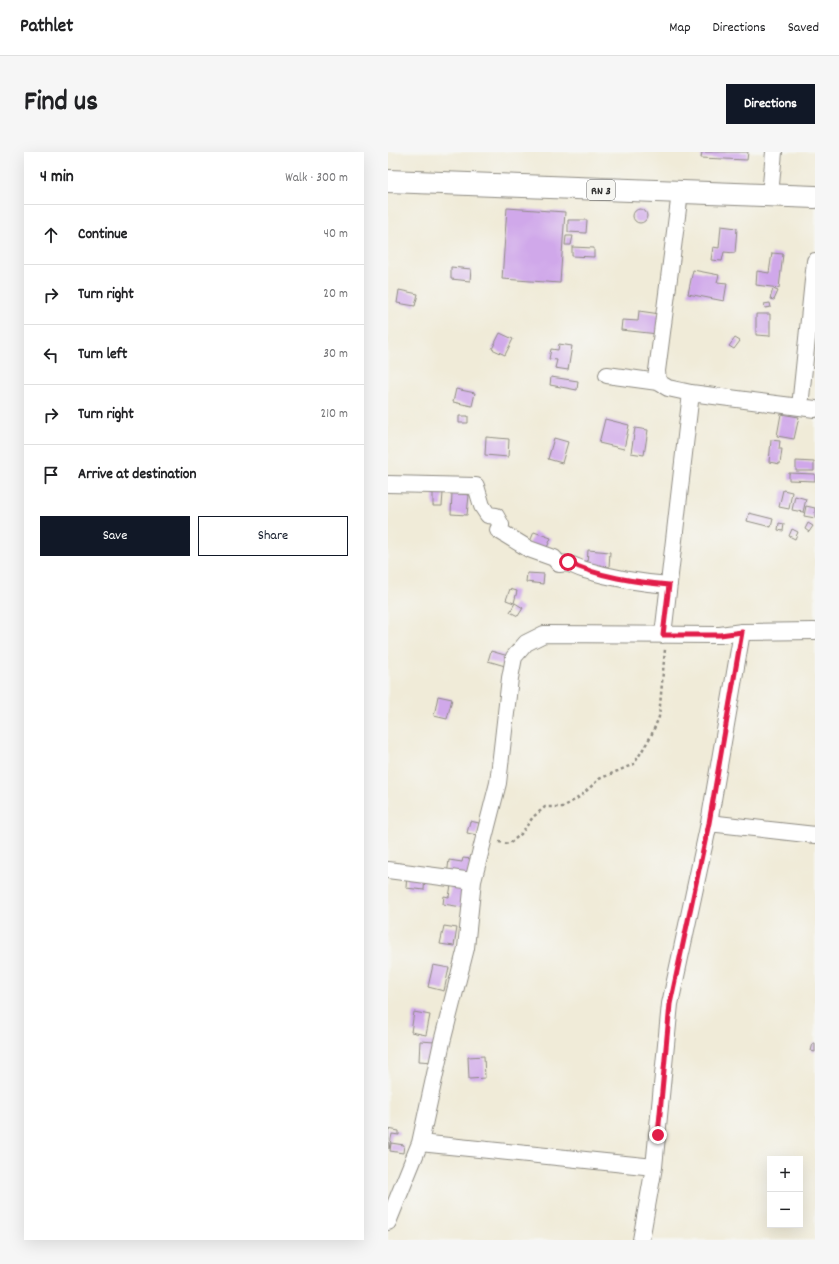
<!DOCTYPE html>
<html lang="en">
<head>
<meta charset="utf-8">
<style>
  body { margin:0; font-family:Dekko,sans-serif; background:#f6f6f6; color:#202124 }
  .controls { position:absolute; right:12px; bottom:12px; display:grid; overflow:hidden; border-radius:0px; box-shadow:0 4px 16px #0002 }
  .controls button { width:36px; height:36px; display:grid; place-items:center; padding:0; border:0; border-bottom:1px solid #e0e0e0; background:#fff; color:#202124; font:20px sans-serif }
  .stop { position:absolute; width:12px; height:12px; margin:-9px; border:3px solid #e11d48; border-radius:50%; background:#fff }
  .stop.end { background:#e11d48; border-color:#fff; box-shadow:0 1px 4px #0008 }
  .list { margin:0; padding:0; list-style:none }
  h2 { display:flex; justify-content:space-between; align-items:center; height:52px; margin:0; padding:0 16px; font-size:17px }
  h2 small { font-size:13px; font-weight:400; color:#757577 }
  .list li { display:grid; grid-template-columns:26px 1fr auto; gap:12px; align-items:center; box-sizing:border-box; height:60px; padding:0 16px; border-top:1px solid #e0e0e0 }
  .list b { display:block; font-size:15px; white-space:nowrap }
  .list em { font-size:13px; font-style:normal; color:#757577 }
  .actions { display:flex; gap:8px; padding:12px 16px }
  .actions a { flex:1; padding:9px 0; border:1px solid #111827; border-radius:0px; text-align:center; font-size:14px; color:#111827 }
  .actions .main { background:#111827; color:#fff }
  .icon { flex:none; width:22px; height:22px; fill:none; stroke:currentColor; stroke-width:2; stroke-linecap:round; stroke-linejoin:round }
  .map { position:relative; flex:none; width:427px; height:1088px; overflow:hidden; border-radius:0px }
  header { display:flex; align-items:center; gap:24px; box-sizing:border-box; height:56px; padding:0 20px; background:#fff; border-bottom:1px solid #e0e0e0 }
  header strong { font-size:19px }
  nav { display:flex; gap:22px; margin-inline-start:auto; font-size:14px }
  .intro { display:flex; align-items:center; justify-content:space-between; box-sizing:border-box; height:96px; padding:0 24px }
  h1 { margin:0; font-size:28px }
  .button { padding:10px 18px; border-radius:0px; background:#111827; color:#fff; font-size:14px; font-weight:700 }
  main { display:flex; gap:24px; padding:0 24px }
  aside { flex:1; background:#fff; border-radius:0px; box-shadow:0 4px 16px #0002 }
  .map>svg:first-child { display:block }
  .building { fill:#d0a8ea }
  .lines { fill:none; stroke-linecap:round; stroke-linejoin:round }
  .street-casing { stroke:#8e8b82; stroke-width:18 }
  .highway-casing { stroke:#8e8b82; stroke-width:24 }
  .path { stroke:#8e8b82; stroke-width:2.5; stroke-dasharray:3 3; stroke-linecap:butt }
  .street { stroke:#fff; stroke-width:16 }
  .highway { stroke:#fff; stroke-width:22 }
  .route { stroke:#e11d48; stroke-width:5 }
  .labels { text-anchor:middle; stroke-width:3.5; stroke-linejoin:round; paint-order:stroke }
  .shield { fill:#f6f6f2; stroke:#686867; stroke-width:1 }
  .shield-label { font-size:12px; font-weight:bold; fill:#2b2b2b }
</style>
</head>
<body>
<header>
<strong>Pathlet</strong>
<nav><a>Map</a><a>Directions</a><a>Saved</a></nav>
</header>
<div class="intro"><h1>Find us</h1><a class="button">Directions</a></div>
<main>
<aside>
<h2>4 min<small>Walk · 300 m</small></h2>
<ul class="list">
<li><svg class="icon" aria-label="ahead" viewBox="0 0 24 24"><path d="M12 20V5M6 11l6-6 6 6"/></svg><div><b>Continue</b></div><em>40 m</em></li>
<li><svg class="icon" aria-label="right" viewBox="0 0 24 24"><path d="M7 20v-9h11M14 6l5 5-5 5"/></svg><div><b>Turn right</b></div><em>20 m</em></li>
<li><svg class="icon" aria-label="left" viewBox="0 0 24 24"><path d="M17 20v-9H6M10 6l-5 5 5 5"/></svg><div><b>Turn left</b></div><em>30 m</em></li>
<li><svg class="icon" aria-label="right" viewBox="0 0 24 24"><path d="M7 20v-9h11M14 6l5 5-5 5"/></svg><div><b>Turn right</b></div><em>210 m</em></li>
<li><svg class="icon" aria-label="arrive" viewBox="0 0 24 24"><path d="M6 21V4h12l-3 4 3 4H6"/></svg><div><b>Arrive at destination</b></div></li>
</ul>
<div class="actions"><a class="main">Save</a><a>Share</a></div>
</aside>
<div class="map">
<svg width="427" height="1088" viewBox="0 0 427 1088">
  <rect width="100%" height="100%" fill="#f6f6f2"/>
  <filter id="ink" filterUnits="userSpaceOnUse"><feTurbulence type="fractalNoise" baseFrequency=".025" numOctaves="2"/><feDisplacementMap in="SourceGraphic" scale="8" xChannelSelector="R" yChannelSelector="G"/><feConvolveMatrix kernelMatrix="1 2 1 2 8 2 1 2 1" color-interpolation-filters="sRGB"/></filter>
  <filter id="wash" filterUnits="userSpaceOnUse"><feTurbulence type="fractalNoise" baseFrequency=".012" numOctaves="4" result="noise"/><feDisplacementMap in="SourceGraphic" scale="16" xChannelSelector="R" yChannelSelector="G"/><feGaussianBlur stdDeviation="0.9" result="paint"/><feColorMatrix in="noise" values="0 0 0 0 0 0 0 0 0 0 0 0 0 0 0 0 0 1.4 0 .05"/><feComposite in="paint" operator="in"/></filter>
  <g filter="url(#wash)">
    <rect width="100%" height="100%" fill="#f0ebd8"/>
    <g id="blocks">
      <!-- building -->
      <path class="building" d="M314 0H360L359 8 313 6Z
        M119 56 177 60 172 131 114 127Z
        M245 64a7 7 0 1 1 14 0a7 7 0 1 1-14 0Z
        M180 68H199L198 81 180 80Z
        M333 74 349 76 347 101 336 100 334 109 323 108 325 95 331 96Z
        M178 84H185L183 93H177Z
        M184 95 206 96V105L184 104Z
        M384 101 395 102 391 136 368 133 369 119 381 121Z
        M63 115 83 117 82 129 63 127Z
        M305 118 331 123 329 130 339 131 336 149 300 142Z
        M385 137 390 139 386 148 382 147Z
        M11 138 30 142 27 154 9 151Z
        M382 151 383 155 377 156 376 152Z
        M251 159 272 162 270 182 233 178 234 168 250 169Z
        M368 162H382V184L368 183Z
        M112 181 125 187 117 203 104 197Z
        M347 186 352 189 346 197 341 194Z
        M171 192 184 194 180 218 167 216 169 208 161 207 163 197 170 198Z
        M163 225 190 229 189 238 162 233Z
        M68 237 87 241 84 254 65 250Z
        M393 262 411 265 406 287 389 284Z
        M71 264H80V271H71Z
        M217 267 241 273 236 297 211 291Z
        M247 276 260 278 256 303 243 301Z
        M98 285 121 287 120 305 97 303Z
        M166 286 180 290 174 311 160 307Z
        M383 288 392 289 391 297H394L392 312 381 310Z
        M408 309 426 310V319H408Z
        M401 321 427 322V329L401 328Z
        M395 338 404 340 401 357 391 355Z
        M45 341H55L54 354H45Z
        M64 341 81 343 79 363 63 362Z
        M407 344 418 347 415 360 404 358Z
        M418 354 427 356V366L416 364Z
        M361 361 385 367 383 375 359 369Z
        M391 371 396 372 395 379 390 378Z
        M420 371 425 374 421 380 417 377Z
        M404 377 410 380 407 387 401 384Z
        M146 380 163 386 158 398 141 392Z
        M200 398 222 400 221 415 199 413Z
        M139 421 156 422 155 432 138 430Z
        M122 437 129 439 126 451 118 448Z
        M127 451 135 456 130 464 122 460Z
        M103 499 120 504 117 514 100 509Z
        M50 544 64 547 59 567 46 564Z
        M82 669 91 671 89 683 79 681Z
        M75 706 83 707 80 727 59 723 61 708 74 710Z
        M19 722 37 724 36 738 18 736Z
        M64 727 79 730 74 755 55 752 56 744 61 745Z
        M56 774 69 776 66 794 52 792Z
        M45 813 61 816 56 839 40 835Z
        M26 860 42 863 38 883 23 880Z
        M32 889 47 890 45 910 31 909Z
        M425 891H427V900L423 899Z
        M96 904 97 926 81 927 80 905Z
        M0 977 11 979V983L4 982 1 997Z
        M3 991 16 993 15 1001 2 999Z"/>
    </g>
  </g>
  <g filter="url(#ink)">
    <use href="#blocks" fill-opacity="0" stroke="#8e8b82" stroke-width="1"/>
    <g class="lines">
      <defs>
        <path id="street" d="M382 43 386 0
          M219 223 270 230 280 236 303 241 427 257
          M270 230 269 219 292 41
          M412 255 427 109
          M0 332 88 334 94 354 100 363 108 364 113 373 110 378 141 397 166 406 171 412C184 410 186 415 197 418 224 426 254 431 281 433
          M275 483 303 241
          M321 671 427 683
          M0 718 85 729
          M32 991 266 1015
          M0 1070 32 991 54 890 78 796 85 729 110 631 122 526 126 505 138 491 156 482 332 483 354 480 427 479
          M253 1088 266 1015 282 852 321 671 354 480"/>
        <path id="highway" d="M0 29 427 45"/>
      </defs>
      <!-- street casing -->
      <use href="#street" class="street-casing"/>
      <!-- highway casing -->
      <use href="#highway" class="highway-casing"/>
      <!-- path -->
      <path class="path" d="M111 690 121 692 133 682 145 665 157 655H175L193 644 211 627 246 612 263 584 271 565 277 497"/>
      <!-- street -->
      <use href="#street" class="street"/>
      <!-- highway -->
      <use href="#highway" class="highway"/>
    </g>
  </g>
  <g class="lines" filter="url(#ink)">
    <!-- route -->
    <path class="route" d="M180 410C210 425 248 430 281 433L275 483H332L354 480 321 671 282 852 270 983"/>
  </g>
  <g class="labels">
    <!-- shield labels -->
    <rect class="shield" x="199" y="28" width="28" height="20" rx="3"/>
    <g class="shield-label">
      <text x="213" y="42">RN 3</text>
    </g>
  </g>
</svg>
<div class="controls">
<button>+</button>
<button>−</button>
</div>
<div class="stop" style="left:180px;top:410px"></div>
<div class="stop end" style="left:270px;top:983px"></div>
</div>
</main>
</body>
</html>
